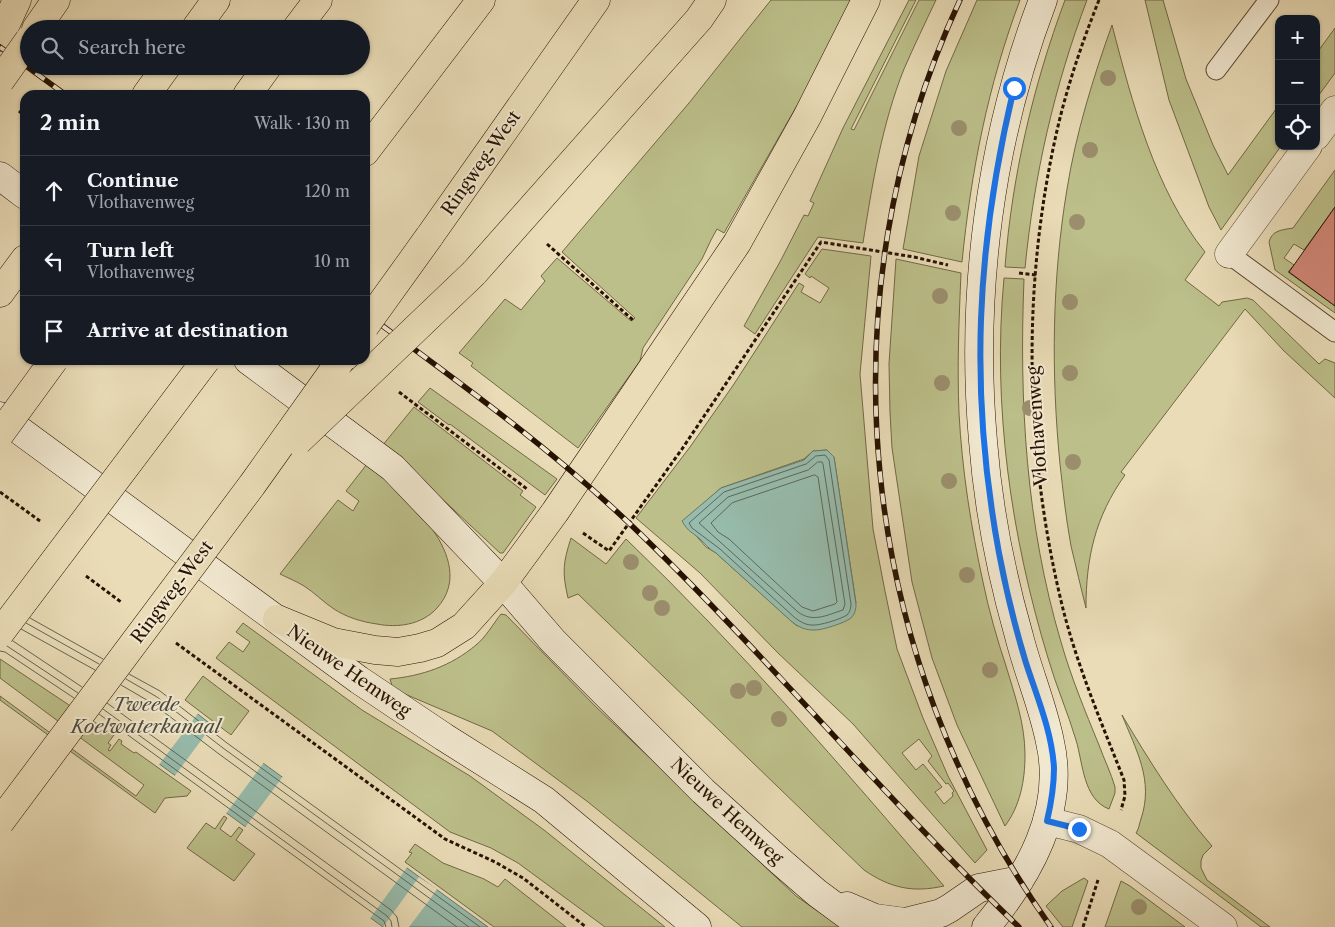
<!DOCTYPE html>
<html lang="en">
<head>
<meta charset="utf-8">
<style>
  body { margin:0; font-family:"Libre Caslon Text",serif; background:#20242c; color:#f1f3f6 }
  .controls { position:absolute; right:15px; top:15px; display:grid; overflow:hidden; border-radius:10px; box-shadow:0 1px 4px #0004 }
  .controls button { width:45px; height:45px; display:grid; place-items:center; padding:0; border:0; border-bottom:1px solid #363941; background:#171b24; color:#f1f3f6; font:25px sans-serif }
  .stop { position:absolute; width:15px; height:15px; margin:-11px; border:4px solid #1a73e8; border-radius:50%; background:#fff }
  .stop.end { background:#1a73e8; border-color:#fff; box-shadow:0 1px 5px #0008 }
  .list { margin:0; padding:0; list-style:none }
  h2 { display:flex; justify-content:space-between; align-items:center; height:65px; margin:0; padding:0 20px; font-size:21px }
  h2 small { font-size:16px; font-weight:400; color:#9ea1a6 }
  .list li { display:grid; grid-template-columns:32px 1fr auto; gap:15px; align-items:center; box-sizing:border-box; height:70px; padding:0 20px; border-top:1px solid #363941 }
  .list b { display:block; font-size:19px; white-space:nowrap }
  .list p { margin:0; font-size:16px; white-space:nowrap; color:#9ea1a6 }
  .list em { font-size:16px; font-style:normal; color:#9ea1a6 }
  .icon { flex:none; width:28px; height:28px; fill:none; stroke:currentColor; stroke-width:2; stroke-linecap:round; stroke-linejoin:round }
  .map { position:relative; flex:none; width:1335px; height:927px; overflow:hidden }
  .search { position:absolute; background:#171b24; box-shadow:0 1px 4px #0004; left:20px; top:20px; width:350px; height:55px; display:flex; align-items:center; gap:12px; box-sizing:border-box; padding:0 18px; border-radius:28px; color:#9ea1a6; font-size:19px }
  .panel { position:absolute; background:#171b24; box-shadow:0 1px 4px #0004; left:20px; top:90px; width:350px; height:275px; border-radius:15px }
  .map>svg:first-child { display:block }
  .green { fill:#bcbf8a; stroke:#726845; fill-rule:evenodd }
  .water { fill:#97bcad; stroke:#6a7868 }
  .pier { fill:#e9dcb7 }
  .lines { fill:none; stroke-linecap:round; stroke-linejoin:round }
  .shore { stroke:#5f6656; stroke-width:1 }
  .building { fill:#d38879; stroke:#271100 }
  .service-casing { stroke:#58442e; stroke-width:21 }
  .minor-casing { stroke:#58442e; stroke-width:29 }
  .secondary-casing { stroke:#271100; stroke-width:29 }
  .motorway-casing { stroke:#271100; stroke-width:29 }
  .path { stroke:#271100; stroke-width:3; stroke-dasharray:4 2.5; stroke-linecap:butt }
  .service { stroke:#f1e8d0; stroke-width:19 }
  .minor { stroke:#f1e8d0; stroke-width:28 }
  .secondary { stroke:#f1e8d0; stroke-width:28 }
  .motorway { stroke:#e9dcb7; stroke-width:28 }
  .rail-casing { stroke:#271100; stroke-width:5.5 }
  .rail { stroke:#f1e8d0; stroke-width:4; stroke-dasharray:11; stroke-linecap:butt }
  .motorway-bridge-casing { stroke:#271100; stroke-width:29; stroke-linecap:butt }
  .motorway-bridge { stroke:#e9dcb7; stroke-width:28 }
  .tree { fill:#9b8e6d }
  .route { stroke:#1a73e8; stroke-width:6 }
  .labels { text-anchor:middle; stroke-width:4; stroke-linejoin:round; paint-order:stroke }
  .street-label { font-size:18px; fill:#271100; stroke:#f1e8d0 }
  .water-label { font-size:19px; font-style:italic; fill:#4e4d3d; stroke:#f1e8d0 }
</style>
</head>
<body>
<div class="map">
<svg width="1335" height="927" viewBox="0 0 1335 927">
  <rect width="100%" height="100%" fill="#e9dcb7"/>
  <filter id="stains"><feTurbulence type="fractalNoise" baseFrequency=".004" numOctaves="4"/><feColorMatrix values="0 0 0 0 .2 0 0 0 0 .09 0 0 0 0 .02 0 0 0 .5 -.17"/></filter>
  <radialGradient id="worn" r=".72"><stop offset=".6" stop-color="#630" stop-opacity="0"/><stop offset="1" stop-color="#630" stop-opacity=".3"/></radialGradient>
  <!-- green -->
  <path class="green" d="M771 0H852L811 81 724 233 717 229 711 240 702 259 643 348 640 361 578 448 471 366 473 363 459 353 505 299 521 310 545 281 541 276 557 258 631 321 635 318 562 252 689 103Z
    M909 0H916L851 129 854 130 919 0H936C925 23 914 46 904 69 882 124 872 185 863 243L818 237 755 334 744 326 781 260 804 215 808 216 814 203 810 201 843 128Z
    M977 0H1020C988 85 971 172 962 262L903 249 919 156 946 71Z
    M1065 0H1087C1054 87 1034 176 1025 268L1005 267C1012 176 1033 86 1065 0Z
    M1145 0H1163L1186 79 1213 145 1228 175 1279 105V146H1281L1221 230 1209 207 1169 100Z
    M1112 25C1132 102 1155 190 1205 252L1185 280 1219 306 1222 302 1247 298 1253 300 1319 364 1325 359 1335 363V398L1284 351 1245 309 1121 472 1125 475C1095 517 1086 558 1086 608 1081 588 1076 567 1071 546 1066 519 1063 491 1060 464 1051 373 1052 279 1067 189 1076 133 1093 78 1112 25Z
    M1335 28V73L1316 99V54Z
    M1335 170V207L1304 250 1294 244 1284 258 1294 265 1288 272 1335 306V313L1275 270 1269 242C1272 230 1282 230 1293 228Z
    M822 249 871 256 860 374 873 529 885 591 897 649 923 718 948 776 987 850 975 863 853 724 778 653 700 573 636 518 690 447 734 384 799 283 804 286 801 292 820 303 829 288 811 276 810 278 805 274ZM827 450 834 457 856 603 797 626 716 553 706 547 683 521 721 488 804 459 813 451ZM919 739 932 756 928 761 946 784 948 783 954 791 952 793 953 796 944 804 935 792 942 787 923 764 916 770 902 753Z
    M896 259 961 273C959 320 957 366 959 413 962 470 971 527 983 582 989 611 997 639 1006 666 1015 696 1025 724 1025 755 1025 781 1020 806 1005 826L957 725 932 658 912 582 892 448 890 412 889 364Z
    M1004 278 1024 279C1019 402 1026 524 1061 642 1071 677 1085 711 1099 745 1104 759 1111 773 1115 787V793L1109 809C1083 799 1083 763 1076 740 1068 713 1056 686 1048 658 1011 536 992 406 1004 278Z
    M430 388 557 479 545 495 450 424 449 425 418 402Z
    M414 407 523 491 520 495 536 507 503 553H500L408 467 382 446Z
    M367 464C402 492 481 559 437 608 422 625 397 628 377 624 362 622 346 617 334 609 323 602 314 592 304 586 296 581 288 578 280 574L338 500 353 511 359 501 346 491Z
    M571 538 606 564 626 539C739 647 842 767 944 886 913 893 890 888 864 870L578 594 568 598C562 572 563 563 571 538Z
    M501 614 506 615 596 707 796 896 841 927H742L588 802 492 731 393 689 390 679C422 676 451 666 476 645 486 637 493 624 501 614Z
    M243 623 362 710 470 776 544 830 665 927H605L518 863 491 848 450 832 216 658 229 642 243 652 250 642 236 632Z
    M0 659 114 735 108 743 111 745 108 750 110 751 119 739 122 741 121 744 134 753 136 752 191 791 187 796 165 798 155 813 0 700V696L136 796 144 785 0 678Z
    M203 676 249 711 231 735 185 700Z
    M1122 715C1149 760 1177 806 1212 846L1203 855 1201 861V868L1207 880 1270 927H1261L1136 833C1139 829 1139 824 1141 819 1154 780 1136 750 1122 715Z
    M224 816 227 818 220 829 231 837 239 827 243 830 236 840 255 854 234 881 187 848 206 823 215 829Z
    M415 844 443 863 484 879 498 887 505 879 566 927H494L405 862 412 853 409 852Z
    M1084 878 1088 881 1072 927H1063L1046 906 1062 891Z
    M1121 881 1130 886 1185 927H1105Z"/>
  <!-- water -->
  <path class="water" d="M827 450 834 457 856 604C856 609 855 614 851 618 845 623 820 631 813 630 804 630 797 626 791 621L716 553C709 549 706 545 700 539 691 531 689 533 682 521L721 488 804 460 813 451Z
    M0 595 163 687 230 739 488 927H383L103 723Z"/>
  <!-- pier -->
  <path class="pier" d="M0 593 164 685 199 712 158 766 101 725 0 658Z
    M214 723 265 761 225 815 174 777Z
    M284 775 408 866 369 920 244 829Z
    M419 877 437 889 428 902 409 927H383Z"/>
  <g class="lines">
    <!-- shore -->
    <path class="shore" d="M816 456 825 455 829 460 851 604C851 608 850 612 847 615 841 619 819 626 812 625 805 625 799 621 794 617L720 549 692 528 689 523 724 492 806 464Z
      M818 462H822L823 464 845 604 843 610C827 615 813 623 798 612L699 523 728 497 808 470Z
      M815 475 818 477 837 602 835 604 813 611 802 607 729 539 718 532 711 523 732 503Z
      M30 618 103 659
      M26 623 99 664
      M21 629 95 670
      M13 641 82 687
      M7 646 78 693
      M0 651 5 652 74 698
      M129 674 160 691 227 743 480 927
      M126 679 157 697 223 748 469 927
      M121 685 152 703 219 754 457 927
      M107 703 391 910 397 917 399 927
      M103 709 387 916 391 921 392 927
      M99 714 370 911 384 921 386 927"/>
  </g>
  <!-- building -->
  <path class="building" d="M1335 207V306L1289 272Z"/>
  <g class="lines">
    <defs>
      <path id="service" d="M1216 70 1269 0
        M1229 254 1335 332"/>
      <path id="minor" d="M1316 136 1335 110
        M1229 254 1308 146
        M1047 821 1079 829 1110 844 1223 927"/>
      <path id="secondary" d="M0 176 25 195
        M248 360 393 468 503 583 553 641 703 791 780 861 817 893 863 927
        M0 416 359 680 444 737 544 800 697 927
        M847 906 875 918 905 922 941 913 950 908 979 888 1020 880
        M986 927C1028 876 1066 811 1050 742 1043 706 1028 672 1019 636 1001 573 988 507 983 441 970 293 990 139 1043 0"/>
      <path id="motorway" d="M36 29 56 0
        M195 29 216 0
        M296 29 318 0
        M0 37 17 0
        M146 95 167 66
        M247 95 268 66
        M365 152 481 0
        M429 237 596 0
        M474 273 699 19 712 0
        M0 293 25 259
        M277 619 333 642 375 650 398 652 420 648 437 643 464 626 503 583 555 512 737 243 807 117 866 0"/>
    </defs>
    <!-- service casing -->
    <use href="#service" class="service-casing"/>
    <!-- minor casing -->
    <use href="#minor" class="minor-casing"/>
    <!-- secondary casing -->
    <use href="#secondary" class="secondary-casing"/>
    <!-- motorway casing -->
    <use href="#motorway" class="motorway-casing"/>
    <!-- path -->
    <path class="path" d="M1099 0C1083 40 1069 81 1059 122 1021 282 1024 451 1063 609 1078 668 1102 724 1124 780L1125 796 1121 810
      M19 111 25 116
      M547 244 633 320
      M1019 273 1036 275
      M399 392 527 489
      M0 492 40 521
      M583 533 609 551 682 449 821 242 914 257 948 265
      M86 576 121 602
      M176 643 445 839 495 862 523 878 586 927
      M1083 927 1098 880"/>
    <!-- service -->
    <use href="#service" class="service"/>
    <!-- minor -->
    <use href="#minor" class="minor"/>
    <!-- secondary -->
    <use href="#secondary" class="secondary"/>
    <!-- motorway -->
    <use href="#motorway" class="motorway"/>
    <defs>
      <path id="rail" d="M960 0C819 303 858 656 1051 927
        M0 47 66 95
        M365 313C456 380 548 446 630 524 765 653 884 798 1019 927"/>
    </defs>
    <!-- rail casing -->
    <use href="#rail" class="rail-casing"/>
    <!-- rail -->
    <use href="#rail" class="rail"/>
    <defs>
      <path id="motorway-bridge" d="M0 81 29 40
        M365 326 429 237
        M0 434 54 360
        M298 441 474 273
        M0 633 206 360
        M0 822 252 485 341 360"/>
    </defs>
    <!-- motorway-bridge casing -->
    <use href="#motorway-bridge" class="motorway-bridge-casing"/>
    <!-- motorway-bridge -->
    <use href="#motorway-bridge" class="motorway-bridge"/>
  </g>
  <!-- trees -->
  <g class="tree">
    <circle cx="1108" cy="78" r="8"/>
    <circle cx="959" cy="128" r="8"/>
    <circle cx="1090" cy="150" r="8"/>
    <circle cx="953" cy="213" r="8"/>
    <circle cx="1077" cy="222" r="8"/>
    <circle cx="940" cy="296" r="8"/>
    <circle cx="1070" cy="302" r="8"/>
    <circle cx="1070" cy="373" r="8"/>
    <circle cx="942" cy="383" r="8"/>
    <circle cx="1030" cy="408" r="8"/>
    <circle cx="1073" cy="462" r="8"/>
    <circle cx="949" cy="481" r="8"/>
    <circle cx="631" cy="562" r="8"/>
    <circle cx="967" cy="575" r="8"/>
    <circle cx="650" cy="593" r="8"/>
    <circle cx="662" cy="608" r="8"/>
    <circle cx="990" cy="670" r="8"/>
    <circle cx="754" cy="688" r="8"/>
    <circle cx="738" cy="691" r="8"/>
    <circle cx="779" cy="719" r="8"/>
    <circle cx="1139" cy="907" r="8"/>
  </g>
  <g class="lines">
    <!-- route -->
    <path class="route" d="M1014 88C976 247 969 391 999 553 1006 590 1015 627 1026 663 1037 697 1052 732 1054 768 1054 786 1051 804 1047 821L1079 829"/>
  </g>
  <g class="labels">
    <!-- street labels -->
    <g class="street-label">
      <text transform="translate(481 163) rotate(-55)" y="6">Ringweg-West</text>
      <text transform="translate(1037 426) rotate(-94)" y="6">Vlothavenweg</text>
      <text transform="translate(172 592) rotate(-53)" y="6">Ringweg-West</text>
      <text transform="translate(349 671) rotate(35)" y="6">Nieuwe Hemweg</text>
      <text transform="translate(727 811) rotate(43)" y="6">Nieuwe Hemweg</text>
    </g>
    <!-- water labels -->
    <g class="water-label">
      <text x="146" y="711">Tweede<tspan x="146" dy="22">Koelwaterkanaal</tspan></text>
    </g>
  </g>
  <rect width="100%" height="100%" filter="url(#stains)"/>
  <rect width="100%" height="100%" fill="url(#worn)"/>
</svg>
<div class="controls">
<button>+</button>
<button>−</button>
<button><svg class="icon" aria-label="locate" viewBox="0 0 24 24"><circle cx="12" cy="12" r="6"/><path d="M12 2v4M12 18v4M2 12h4M18 12h4"/></svg></button>
</div>
<div class="stop" style="left:1014px;top:88px"></div>
<div class="stop end" style="left:1079px;top:829px"></div>
<div class="search"><svg class="icon" aria-label="search" viewBox="0 0 24 24"><circle cx="10" cy="10" r="6"/><path d="M15 15l6 6"/></svg>Search here</div>
<section class="panel">
<h2>2 min<small>Walk · 130 m</small></h2>
<ul class="list">
<li><svg class="icon" aria-label="ahead" viewBox="0 0 24 24"><path d="M12 20V5M6 11l6-6 6 6"/></svg><div><b>Continue</b><p>Vlothavenweg</p></div><em>120 m</em></li>
<li><svg class="icon" aria-label="left" viewBox="0 0 24 24"><path d="M17 20v-9H6M10 6l-5 5 5 5"/></svg><div><b>Turn left</b><p>Vlothavenweg</p></div><em>10 m</em></li>
<li><svg class="icon" aria-label="arrive" viewBox="0 0 24 24"><path d="M6 21V4h12l-3 4 3 4H6"/></svg><div><b>Arrive at destination</b></div></li>
</ul>
</section>
</div>
</body>
</html>
